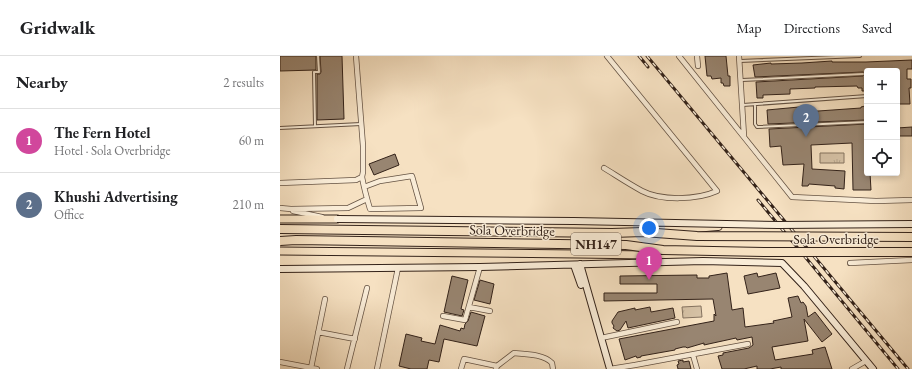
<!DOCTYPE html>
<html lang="en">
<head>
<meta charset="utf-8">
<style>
  body { margin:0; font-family:"EB Garamond",serif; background:#f6f6f6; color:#202124 }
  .controls { position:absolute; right:12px; top:12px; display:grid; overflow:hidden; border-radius:4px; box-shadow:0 2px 6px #0003 }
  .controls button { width:36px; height:36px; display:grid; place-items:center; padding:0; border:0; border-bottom:1px solid #e0e0e0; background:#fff; color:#202124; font:20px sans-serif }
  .you { position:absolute; left:369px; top:172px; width:14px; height:14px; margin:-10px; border:3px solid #fff; border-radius:50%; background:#1a73e8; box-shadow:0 0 0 6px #1a73e833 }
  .badge { display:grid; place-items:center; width:26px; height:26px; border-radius:50%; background:#db2777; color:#fff; font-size:13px; font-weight:700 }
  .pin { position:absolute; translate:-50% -33px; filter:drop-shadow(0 1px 2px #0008) }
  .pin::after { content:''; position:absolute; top:21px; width:14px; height:12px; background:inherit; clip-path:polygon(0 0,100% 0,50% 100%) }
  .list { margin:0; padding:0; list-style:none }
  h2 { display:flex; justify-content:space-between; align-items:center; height:52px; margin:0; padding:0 16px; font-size:17px }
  h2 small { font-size:13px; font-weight:400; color:#757577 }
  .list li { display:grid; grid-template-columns:26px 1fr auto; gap:12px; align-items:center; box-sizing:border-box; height:64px; padding:0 16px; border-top:1px solid #e0e0e0 }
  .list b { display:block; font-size:15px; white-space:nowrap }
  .list p { margin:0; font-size:13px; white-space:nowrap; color:#757577 }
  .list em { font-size:13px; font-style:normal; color:#757577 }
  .icon { flex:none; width:22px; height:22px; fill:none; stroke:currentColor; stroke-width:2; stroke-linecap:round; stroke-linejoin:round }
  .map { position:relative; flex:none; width:632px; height:313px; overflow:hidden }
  header { display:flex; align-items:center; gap:24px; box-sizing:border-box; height:56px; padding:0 20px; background:#fff; border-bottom:1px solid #e0e0e0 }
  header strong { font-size:19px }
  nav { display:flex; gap:22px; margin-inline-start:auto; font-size:14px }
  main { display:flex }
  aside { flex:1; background:#fff }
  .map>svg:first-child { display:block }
  .grass { fill:url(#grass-tufts); stroke:#84725f }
  .building { fill:#988571; stroke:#332219 }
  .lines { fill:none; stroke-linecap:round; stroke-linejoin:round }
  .lane-casing { stroke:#645243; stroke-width:4 }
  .street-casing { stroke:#645243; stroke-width:6 }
  .secondary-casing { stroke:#332219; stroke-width:8 }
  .primary-casing { stroke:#332219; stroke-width:9 }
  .highway-casing { stroke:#332219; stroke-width:10 }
  .lane { stroke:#f9ecd7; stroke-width:2 }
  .street { stroke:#f9ecd7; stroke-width:4.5 }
  .secondary { stroke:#f9ecd7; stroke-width:6 }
  .primary { stroke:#f6e1c2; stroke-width:7 }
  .highway { stroke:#f6e1c2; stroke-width:8 }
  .rail-casing { stroke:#332219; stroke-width:3 }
  .rail { stroke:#f9ecd7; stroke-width:1.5; stroke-dasharray:4.5; stroke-linecap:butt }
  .secondary-bridge-casing { stroke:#332219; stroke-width:8; stroke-linecap:butt }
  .highway-bridge-casing { stroke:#332219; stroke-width:10; stroke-linecap:butt }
  .secondary-bridge { stroke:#f9ecd7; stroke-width:6 }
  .highway-bridge { stroke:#f6e1c2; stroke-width:8 }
  .labels { text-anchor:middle; stroke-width:3; stroke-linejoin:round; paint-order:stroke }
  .shield { fill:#f9ecd7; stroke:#6e5f52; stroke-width:1 }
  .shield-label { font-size:13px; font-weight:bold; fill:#332219 }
  .street-label { font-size:14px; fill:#332219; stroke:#f9ecd7 }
</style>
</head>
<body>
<header>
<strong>Gridwalk</strong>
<nav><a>Map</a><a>Directions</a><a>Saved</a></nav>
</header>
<main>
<aside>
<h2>Nearby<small>2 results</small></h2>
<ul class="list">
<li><span class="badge" style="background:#d1479c">1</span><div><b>The Fern Hotel</b><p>Hotel · Sola Overbridge</p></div><em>60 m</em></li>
<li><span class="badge" style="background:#5c6f8a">2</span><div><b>Khushi Advertising</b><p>Office</p></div><em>210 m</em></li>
</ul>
</aside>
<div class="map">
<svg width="632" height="313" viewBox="0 0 632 313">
  <defs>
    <pattern id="grass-tufts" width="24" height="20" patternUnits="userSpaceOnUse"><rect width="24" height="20" fill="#d5c1a5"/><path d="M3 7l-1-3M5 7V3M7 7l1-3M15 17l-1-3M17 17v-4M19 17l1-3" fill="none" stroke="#b7a68d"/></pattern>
  </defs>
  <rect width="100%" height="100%" fill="#f6e1c2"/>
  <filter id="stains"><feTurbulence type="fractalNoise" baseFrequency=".005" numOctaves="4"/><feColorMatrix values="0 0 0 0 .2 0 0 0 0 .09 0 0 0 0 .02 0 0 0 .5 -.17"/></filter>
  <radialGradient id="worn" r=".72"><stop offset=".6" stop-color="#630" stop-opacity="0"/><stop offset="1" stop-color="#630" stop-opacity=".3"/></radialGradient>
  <!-- grass -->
  <path class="grass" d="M540 97H564V107H540Z
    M421 250 422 261 403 262 402 251Z"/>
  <!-- building -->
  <path class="building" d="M0 0H36V14L0 15Z
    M40 0H62L64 63 37 64V18H40L41 16Z
    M425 0H446L448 20H450V30H444L443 27H441V22L432 23 431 20H427Z
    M632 4V13H627V23H631V32H629L630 48H617L616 15H587V35H582V32H578L577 30 535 31V32L510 33V38L483 39V42H477L476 26 583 20 585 17 583 16 475 21 473 9 491 7V8L522 7 552 5V6H586Z
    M585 50 586 64 488 68 487 54 519 51V56H524L581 52V51Z
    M587 68V117H590L591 134H573L572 87 531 89 532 113 565 115 564 133 555 132V130L529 128 528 130H522L524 108 503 109 501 90 490 91 489 73Z
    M632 71V80H617V72Z
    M115 98 119 109 94 119 89 108Z
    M447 217 452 254 463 252 465 271 494 267 493 265 512 261 508 242 518 240 521 247 523 246 526 250 528 261 535 256 552 278 542 286 524 263 528 285 492 291 495 304 533 298 532 294 545 291 552 313H501V311L490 313H477V310L464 313H442L438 300 443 299V297L469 292 473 289 472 281 457 284 456 282 424 289V287L407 292 406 291H403L395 293V294L361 300V301L357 302 356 300 345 304 339 283 434 265V258L436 260 433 243 324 245V237H377V228H340V220L417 219V222H429V220Z
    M477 217 478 221 496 217 500 232 468 238 464 220Z
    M172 220 188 224 181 253 184 254 182 260 164 256Z
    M200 224 214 228 210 248 194 244Z
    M370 251 371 256 393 252 395 262 348 272 346 265 340 274 337 275 333 272 334 270 332 267V265L338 256 355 252V254Z
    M191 256 205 260 197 290 164 283 159 306 149 304 147 313H131L119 310 126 278 142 282 141 285 155 288 160 269 180 275 181 272 184 273 185 268 188 265Z
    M403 304V306L409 305 411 313H398L397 309 399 308 398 305Z"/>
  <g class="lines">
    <defs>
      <path id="lane" d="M460 5 580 0
        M462 24 583 18
        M475 48V68L477 71 587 66
        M463 49 587 40
        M35 70 34 16H39L38 0
        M0 72 81 68"/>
      <path id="street" d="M399 0 512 141 596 145 632 144
        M417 0 418 10
        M459 0 464 80
        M324 112C337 120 349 128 362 135 381 145 417 144 437 135L327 0
        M82 121C84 132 87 143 90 153L141 152 132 120 100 125 84 131
        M0 127 76 124 82 121 83 116V90L76 0
        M0 152 11 153 68 152 87 143
        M13 155 42 161
        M570 207 632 204
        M189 251 210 255
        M163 260 185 264 200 211
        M38 276 75 283
        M321 282 397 266
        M413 299 417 313
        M0 306 37 313
        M31 312 45 243
        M67 313 87 232
        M97 313 118 212
        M181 313 184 303 217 310
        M216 313 217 310 234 297C245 298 264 298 272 307L273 313
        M330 313 355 309 468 288
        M572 313 586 305"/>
      <path id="secondary" d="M300 208 330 313
        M294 209 301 229
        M0 213 200 211 423 205 502 207 524 230 593 313"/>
      <path id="primary" d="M0 163H57
        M0 195 298 198 367 199 382 194"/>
      <path id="highway" d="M378 175 438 170"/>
    </defs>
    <!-- lane casing -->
    <use href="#lane" class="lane-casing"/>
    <!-- street casing -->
    <use href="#street" class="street-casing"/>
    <!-- secondary casing -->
    <use href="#secondary" class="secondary-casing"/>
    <!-- primary casing -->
    <use href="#primary" class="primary-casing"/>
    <!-- highway casing -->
    <use href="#highway" class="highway-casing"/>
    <!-- lane -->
    <use href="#lane" class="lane"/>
    <!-- street -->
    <use href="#street" class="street"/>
    <!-- secondary -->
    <use href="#secondary" class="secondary"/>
    <!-- primary -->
    <use href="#primary" class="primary"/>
    <!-- highway -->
    <use href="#highway" class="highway"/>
    <defs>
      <path id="rail" d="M359 0 368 11
        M367 0 628 313
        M478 144 618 313"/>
    </defs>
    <!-- rail casing -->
    <use href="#rail" class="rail-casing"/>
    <!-- rail -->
    <use href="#rail" class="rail"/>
    <defs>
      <path id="secondary-bridge" d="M57 163 294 165 498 169 632 168"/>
      <path id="highway-bridge" d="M0 173 332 177 363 176 417 180 632 181
        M0 185 16 184 346 189 383 194 485 196H632"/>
    </defs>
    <!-- secondary-bridge casing -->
    <use href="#secondary-bridge" class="secondary-bridge-casing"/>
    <!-- highway-bridge casing -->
    <use href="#highway-bridge" class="highway-bridge-casing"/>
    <!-- secondary-bridge -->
    <use href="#secondary-bridge" class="secondary-bridge"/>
    <!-- highway-bridge -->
    <use href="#highway-bridge" class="highway-bridge"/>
  </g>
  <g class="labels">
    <!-- shield labels -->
    <rect class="shield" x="291" y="177" width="50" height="22" rx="3"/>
    <g class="shield-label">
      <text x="316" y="193">NH147</text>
    </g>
    <!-- street labels -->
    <g class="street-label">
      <text transform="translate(232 174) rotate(1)" y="5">Sola Overbridge</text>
      <text x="556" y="188">Sola Overbridge</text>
    </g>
  </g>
  <rect width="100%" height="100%" filter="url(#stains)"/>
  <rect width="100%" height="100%" fill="url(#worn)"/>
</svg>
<div class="controls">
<button>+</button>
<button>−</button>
<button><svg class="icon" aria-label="locate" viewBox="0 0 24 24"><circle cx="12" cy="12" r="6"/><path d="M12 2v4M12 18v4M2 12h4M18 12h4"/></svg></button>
</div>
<div class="you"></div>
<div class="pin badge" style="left:369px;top:224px;background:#d1479c">1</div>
<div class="pin badge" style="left:526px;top:81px;background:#5c6f8a">2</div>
</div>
</main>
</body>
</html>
